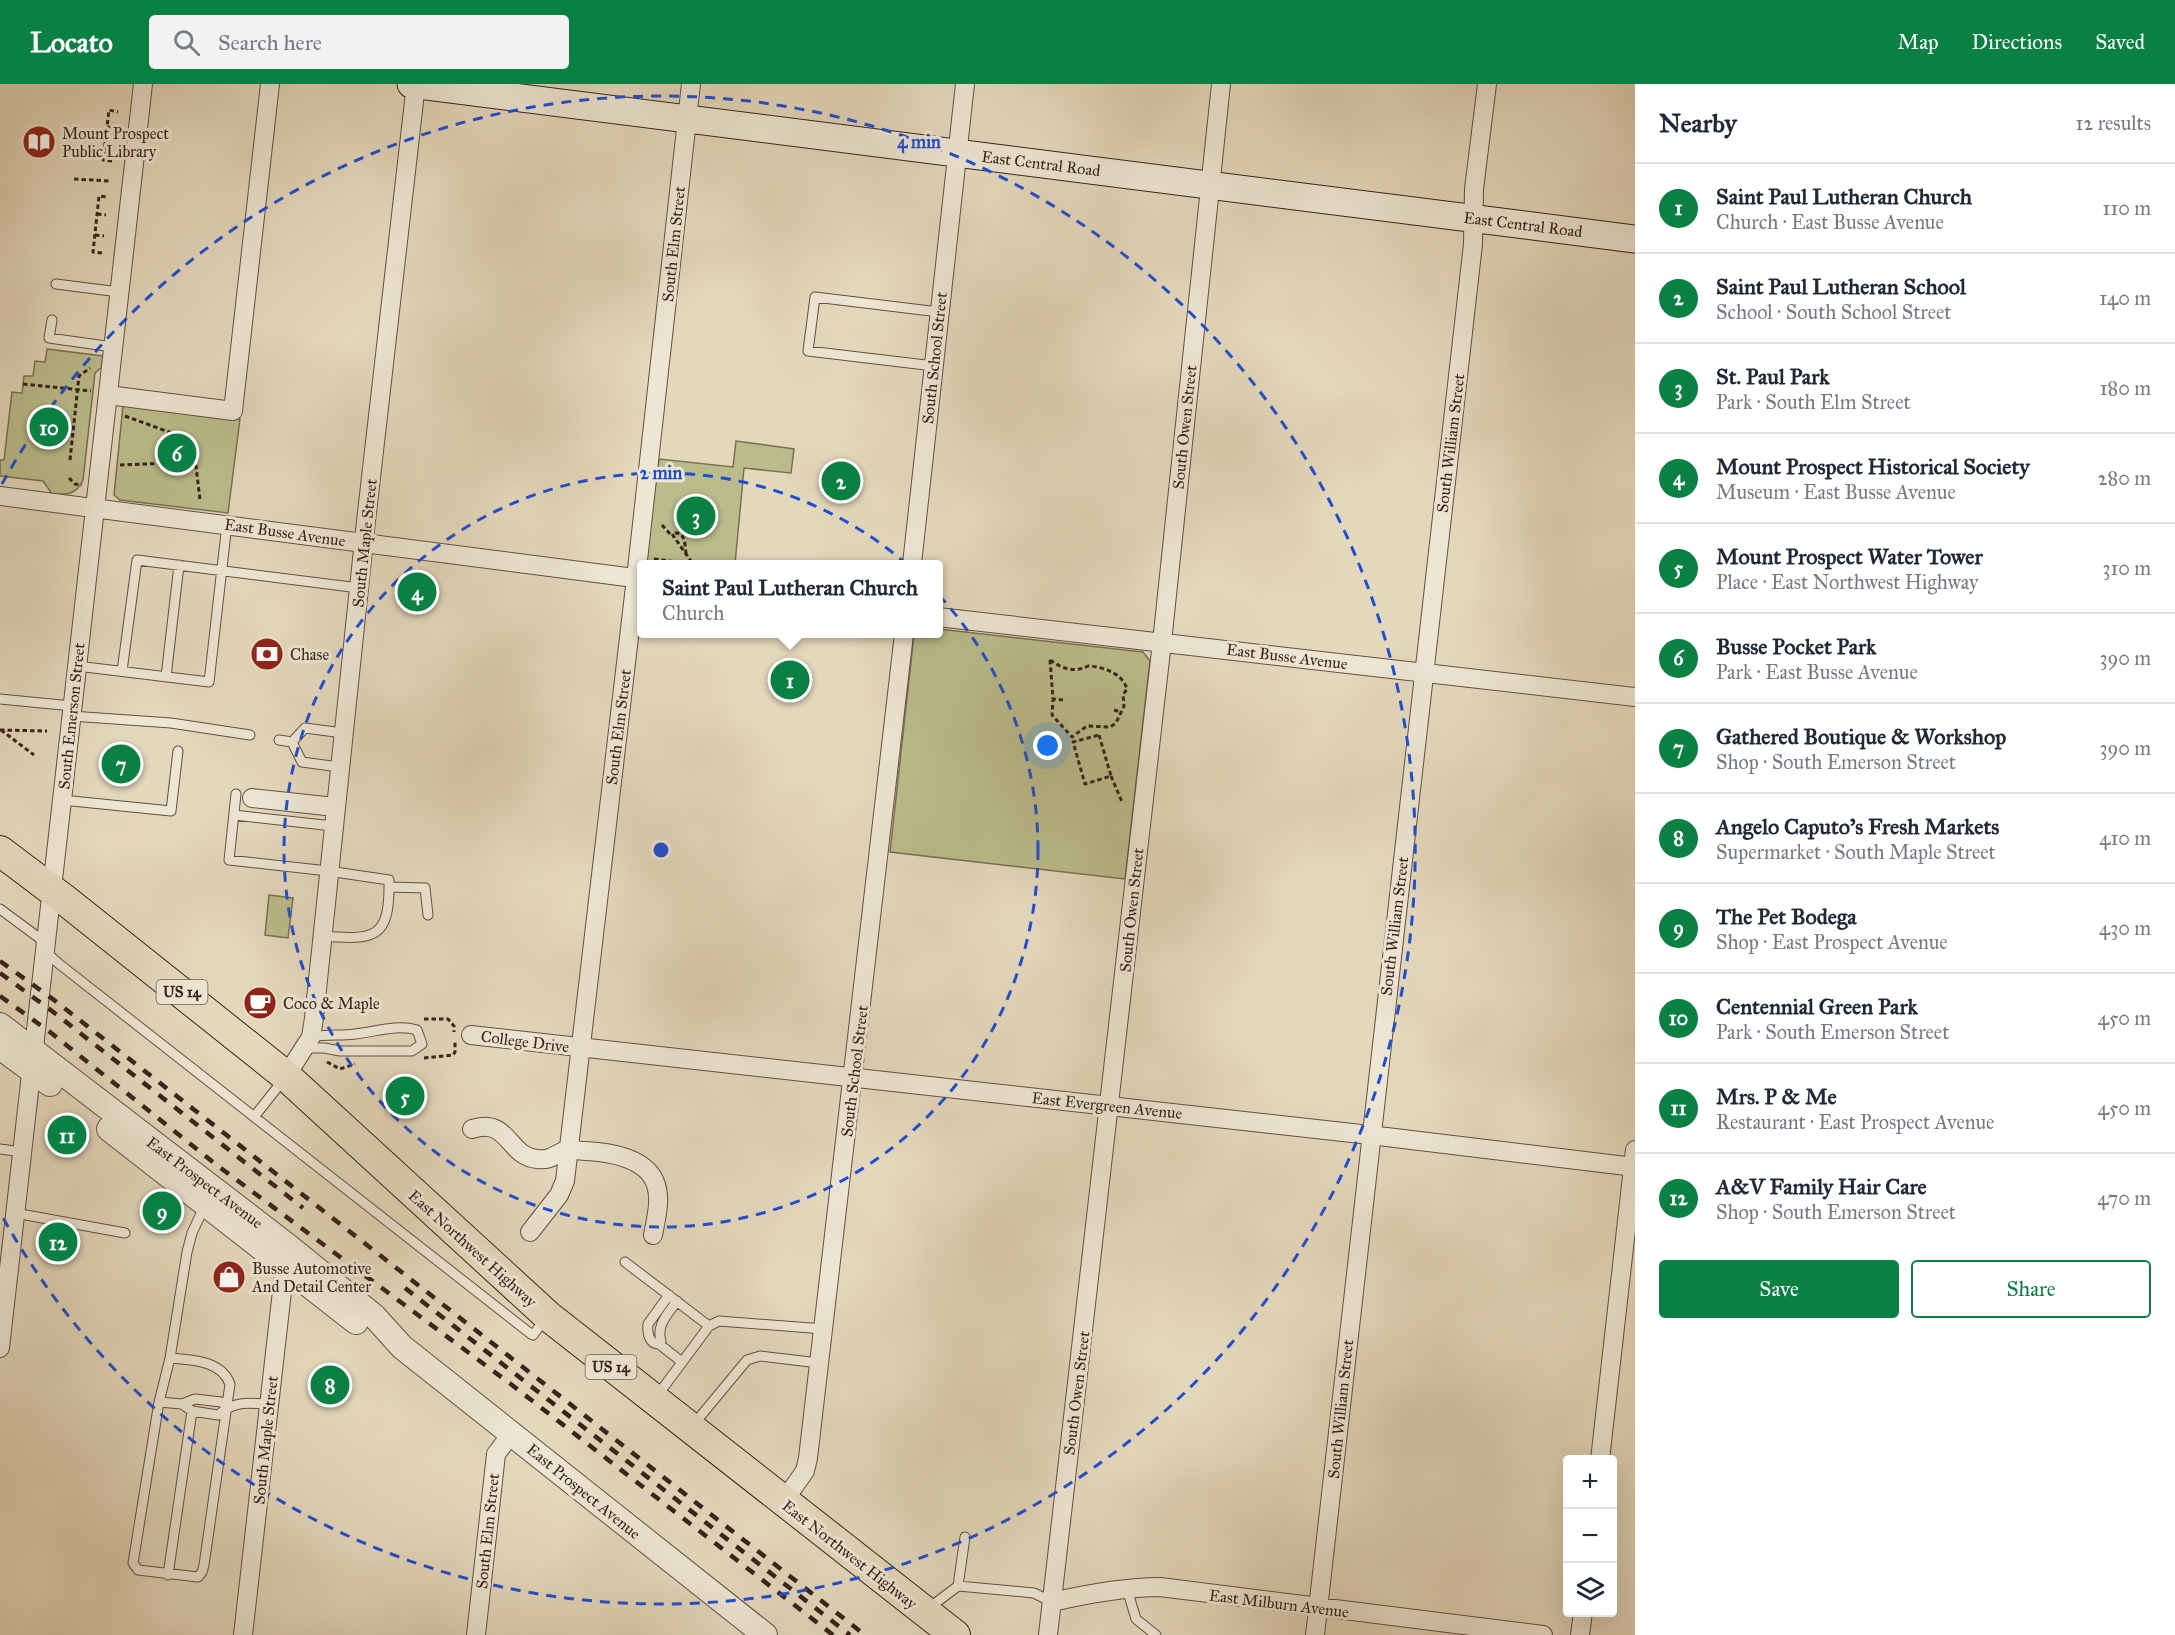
<!DOCTYPE html>
<html lang="en">
<head>
<meta charset="utf-8">
<style>
  body { margin:0; font-family:"IM FELL Great Primer",serif; background:#f2f2f3; color:#1f2937 }
  .controls { position:absolute; right:18px; bottom:18px; display:grid; overflow:hidden; border-radius:6px; box-shadow:0 6px 24px #0002 }
  .controls button { width:54px; height:54px; display:grid; place-items:center; padding:0; border:0; border-bottom:2px solid #e0e1e3; background:#fff; color:#1f2937; font:30px sans-serif }
  .you { position:absolute; left:1048px; top:662px; width:21px; height:21px; margin:-15px; border:4px solid #fff; border-radius:50%; background:#1a73e8; box-shadow:0 0 0 9px #1a73e833 }
  .badge { display:grid; place-items:center; width:39px; height:39px; border-radius:50%; background:#0b8043; color:#fff; font-size:20px; font-weight:700 }
  .pin { position:absolute; translate:-50% -50%; border:3px solid #fff; box-shadow:0 2px 6px #0006 }
  .popup { position:absolute; left:637px; top:476px; width:306px; height:78px; box-sizing:border-box; display:grid; place-content:center; border-radius:6px; background:#fff; filter:drop-shadow(0 2px 4px #0005); font-size:20px; white-space:nowrap; color:#747a83 }
  .popup b { font-size:22px; color:#1f2937 }
  .popup::after { content:''; position:absolute; left:50%; top:100%; margin-left:-12px; border:12px solid transparent; border-top-color:#fff }
  .list { margin:0; padding:0; list-style:none }
  h2 { display:flex; justify-content:space-between; align-items:center; height:78px; margin:0; padding:0 24px; font-size:26px }
  h2 small { font-size:20px; font-weight:400; color:#747a83 }
  .list li { display:grid; grid-template-columns:39px 1fr auto; gap:18px; align-items:center; box-sizing:border-box; height:90px; padding:0 24px; border-top:2px solid #e0e1e3 }
  .list b { display:block; font-size:22px; white-space:nowrap }
  .list p { margin:0; font-size:20px; white-space:nowrap; color:#747a83 }
  .list em { font-size:20px; font-style:normal; color:#747a83 }
  .actions { display:flex; gap:12px; padding:18px 24px }
  .actions a { flex:1; padding:14px 0; border:2px solid #0b8043; border-radius:6px; text-align:center; font-size:21px; color:#0b8043 }
  .actions .main { background:#0b8043; color:#fff }
  .icon { flex:none; width:33px; height:33px; fill:none; stroke:currentColor; stroke-width:2; stroke-linecap:round; stroke-linejoin:round }
  .map { position:relative; flex:none; width:1635px; height:1551px; overflow:hidden }
  header { display:flex; align-items:center; gap:36px; box-sizing:border-box; height:84px; padding:0 30px; background:#0b8043; color:#fff }
  header strong { font-size:28px }
  nav { display:flex; gap:33px; margin-inline-start:auto; font-size:21px }
  .search { width:420px; height:54px; background:#f2f2f3; display:flex; align-items:center; gap:15px; box-sizing:border-box; padding:0 21px; border-radius:6px; color:#747a83; font-size:22px }
  main { display:flex }
  aside { flex:1; background:#fff }
  .map>svg:first-child { display:block }
  .green { fill:#bbbc8b; stroke:#787053; stroke-width:1.5 }
  .lines { fill:none; stroke-linecap:round; stroke-linejoin:round }
  .service-casing { stroke:#625043; stroke-width:11 }
  .minor-casing { stroke:#625043; stroke-width:20 }
  .tertiary-casing { stroke:#625043; stroke-width:26 }
  .secondary-casing { stroke:#36231b; stroke-width:29 }
  .primary-casing { stroke:#36231b; stroke-width:32 }
  .path { stroke:#36231b; stroke-width:3; stroke-dasharray:4.5 3; stroke-linecap:butt }
  .service { stroke:#ede6d3; stroke-width:9 }
  .minor { stroke:#ede6d3; stroke-width:18 }
  .tertiary { stroke:#ede6d3; stroke-width:24 }
  .secondary { stroke:#ede6d3; stroke-width:27 }
  .primary { stroke:#e4d8bb; stroke-width:30 }
  .rail { stroke:#36231b; stroke-width:4.5; stroke-dasharray:10 10; stroke-linecap:butt }
  .ring { fill:none; stroke:#1d4ed8; stroke-width:3; stroke-dasharray:10 8 }
  .labels { text-anchor:middle; stroke-width:6; stroke-linejoin:round; paint-order:stroke }
  .shield { fill:#ede6d3; stroke:#6d5e52; stroke-width:1.5 }
  .shield-label { font-size:15px; font-weight:bold; fill:#36231b }
  .poi-label { font-size:16px; fill:#36231b; stroke:#ede6d3; text-anchor:start }
  .street-label { font-size:16px; fill:#36231b; stroke:#ede6d3 }
  .centre { fill:#1d4ed8; stroke:#ede6d3; stroke-width:3 }
  .ring-label { font-size:18px; text-anchor:middle; font-weight:bold; fill:#1d4ed8; stroke:#ede6d3; stroke-width:6; stroke-linejoin:round; paint-order:stroke }
</style>
</head>
<body>
<header>
<strong>Locato</strong>
<div class="search"><svg class="icon" aria-label="search" viewBox="0 0 24 24"><circle cx="10" cy="10" r="6"/><path d="M15 15l6 6"/></svg>Search here</div>
<nav><a>Map</a><a>Directions</a><a>Saved</a></nav>
</header>
<main>
<div class="map">
<svg width="1635" height="1551" viewBox="0 0 1635 1551">
  <rect width="100%" height="100%" fill="#e4d8bb"/>
  <filter id="stains"><feTurbulence type="fractalNoise" baseFrequency=".00333" numOctaves="4"/><feColorMatrix values="0 0 0 0 .2 0 0 0 0 .09 0 0 0 0 .02 0 0 0 .5 -.17"/></filter>
  <radialGradient id="worn" r=".72"><stop offset=".6" stop-color="#630" stop-opacity="0"/><stop offset="1" stop-color="#630" stop-opacity=".3"/></radialGradient>
  <!-- green -->
  <path class="green" d="M47 265 103 272 102 283 95 289 83 396C77 411 65 411 52 410L43 397 0 392V376H4L12 308 22 309 24 292H33L35 277 45 278Z
    M123 321 240 335 228 429 120 416 114 411Z
    M736 357 794 365 791 389 744 384 735 480H648L646 474 659 375 733 383Z
    M939 545 1143 568 1150 577 1125 795 890 768 914 551 915 550H938Z
    M269 811 293 814 288 854 265 851Z"/>
  <g class="lines">
    <defs>
      <path id="service" d="M56 200 119 208
        M52 236 49 254 113 263
        M934 282 808 267 815 213 939 228
        M77 582 209 598 227 440
        M122 587 137 476 359 504
        M166 593 179 481
        M0 615 72 622
        M71 632 171 639 250 651
        M279 656 292 658
        M339 683 302 678 292 658 305 644 343 649
        M236 710 229 776 328 787 389 796C390 856 375 856 321 852
        M62 716 171 727 178 667
        M234 731 333 742
        M389 803 425 804 428 831
        M0 825 46 859
        M45 867 58 879 531 1250 533 1251 546 1234
        M304 964H324L340 967H412L422 960 417 946C397 940 375 948 355 950 340 952 326 950 311 953
        M254 1033 284 995
        M0 1065 22 1068
        M15 1129 125 1149
        M625 1178 709 1242
        M677 1217C668 1230 656 1241 661 1257L659 1260 682 1278
        M659 1260C649 1260 647 1249 648 1240L669 1211
        M170 1274C191 1276 221 1276 230 1300L204 1481 202 1488 198 1493 138 1486 133 1479 159 1318 170 1274 187 1168 192 1149 205 1121
        M657 1312 709 1242 719 1237 824 1245
        M159 1318 182 1320 195 1315 221 1318 228 1322
        M182 1320 192 1327 218 1331C234 1317 249 1318 269 1321
        M694 1340 747 1276 760 1272 819 1279
        M168 1491 192 1327
        M958 1502 1034 1509 1052 1518
        M1127 1505 1136 1535 1156 1551
        M929 1524 958 1502 965 1453"/>
      <path id="minor" d="M108 311 233 327 270 0
        M0 412 642 495
        M912 480 965 0
        M938 533 1635 613
        M252 714 335 723
        M471 951 1370 1051 1635 1083
        M286 992 311 953 314 934 366 437 416 0
        M472 1045C509 1033 508 1073 537 1075 552 1077 556 1069 567 1066 572 1065 580 1067 586 1067 609 1068 648 1074 656 1101 661 1116 656 1135 653 1151
        M530 1148 559 1111 565 1097 636 494 691 0
        M0 1264 143 0
        M1600 1376 1635 1066
        M783 1418 805 1387 808 1374 904 550
        M1052 1518C1087 1510 1124 1503 1160 1503L1543 1551
        M243 1551 286 1172
        M476 1551 496 1370 512 1349
        M1048 1551 1162 558 1221 0
        M1315 1551 1473 160 1474 105 1487 0
        M1580 1551 1583 1528"/>
      <path id="tertiary" d="M0 941 288 1162 374 1232 402 1263 765 1551
        M0 963 50 1000
        M109 1045 356 1238"/>
      <path id="secondary" d="M411 0 1635 155"/>
      <path id="primary" d="M0 767 65 816 286 992 548 1232 955 1551"/>
    </defs>
    <!-- service casing -->
    <use href="#service" class="service-casing"/>
    <!-- minor casing -->
    <use href="#minor" class="minor-casing"/>
    <!-- tertiary casing -->
    <use href="#tertiary" class="tertiary-casing"/>
    <!-- secondary casing -->
    <use href="#secondary" class="secondary-casing"/>
    <!-- primary casing -->
    <use href="#primary" class="primary-casing"/>
    <!-- path -->
    <path class="path" d="M107 43 116 44
      M105 64 113 65
      M112 77 103 76 109 26 118 28
      M74 95 110 97
      M97 130 106 131
      M95 151 104 152
      M102 169 93 168 99 112 108 113
      M23 300 91 307
      M125 332 191 356 198 365 196 382 200 416
      M70 376 79 292 90 284
      M120 381 196 378
      M69 394 75 400 82 401
      M662 441 671 451
      M686 470C685 460 685 445 672 450L693 480
      M654 475 691 480
      M1050 576C1063 585 1074 589 1088 582 1104 583 1122 589 1127 605L1123 611 1124 622 1116 639 1110 643 1087 642 1072 653 1052 631 1053 615
      M1050 576 1053 615 1063 616
      M1114 626 1121 628
      M0 646 47 647
      M1 646 34 671
      M1099 651 1111 692 1085 700 1073 658Z
      M1111 692 1122 718
      M424 935H448L454 942V948
      M424 974 453 971 455 968V957
      M327 978 340 985 355 980"/>
    <!-- service -->
    <use href="#service" class="service"/>
    <!-- minor -->
    <use href="#minor" class="minor"/>
    <!-- tertiary -->
    <use href="#tertiary" class="tertiary"/>
    <!-- secondary -->
    <use href="#secondary" class="secondary"/>
    <!-- primary -->
    <use href="#primary" class="primary"/>
    <!-- rail -->
    <path class="rail" d="M0 877 54 916 865 1551
      M0 889 52 927 303 1124
      M0 912 50 948 218 1082 512 1301 833 1551
      M405 1204 850 1551"/>
  </g>
  <!-- distance rings -->
  <g class="ring">
    <circle cx="661" cy="766" r="377"/>
    <path d="M2 400A754 754 0 1 1 2 1132"/>
  </g>
  <!-- icons -->
  <defs>
    <symbol id="library-disc" viewBox="-11 -11 22 22"><circle r="9.5" fill="#8f2418" stroke="#ede6d3"/><path d="M-6-4Q-3-5.5-.7-3.5V5Q-3 3-6 4ZM6-4Q3-5.5 .7-3.5V5Q3 3 6 4Z" fill="#fff"/></symbol>
    <symbol id="bank-disc" viewBox="-11 -11 22 22"><circle r="9.5" fill="#8f2418" stroke="#ede6d3"/><path d="M-6-4H6V4H-6ZM0-2.3a2.3 2.3 0 1 0 0 4.6a2.3 2.3 0 1 0 0-4.6Z" fill="#fff"/></symbol>
    <symbol id="cafe-disc" viewBox="-11 -11 22 22"><circle r="9.5" fill="#8f2418" stroke="#ede6d3"/><path d="M-5.5-4.5H6V0H3Q3 3.5 0 3.5H-2.5Q-5.5 3.5-5.5 0ZM3-3.2v2h1.7v-2ZM-6 4.5H4V6H-6Z" fill="#fff"/></symbol>
    <symbol id="shop-disc" viewBox="-11 -11 22 22"><circle r="9.5" fill="#8f2418" stroke="#ede6d3"/><path d="M-5-2.5h2.3a2.7 3.5 0 0 1 5.4 0H5L5.5 6h-11ZM-1.5-2.5h3a1.5 2.3 0 0 0-3 0Z" fill="#fff"/></symbol>
  </defs>
  <g fill-rule="evenodd">
    <use href="#library-disc" x="20" y="39" width="38" height="38"/>
    <use href="#bank-disc" x="248" y="551" width="38" height="38"/>
    <use href="#cafe-disc" x="241" y="900" width="38" height="38"/>
    <use href="#shop-disc" x="210" y="1174" width="38" height="38"/>
  </g>
  <g class="labels">
    <!-- shield labels -->
    <g class="shield">
      <rect x="156.5" y="896" width="51" height="24" rx="4.5"/>
      <rect x="585.5" y="1271" width="51" height="24" rx="4.5"/>
    </g>
    <g class="shield-label">
      <text x="182" y="913">US 14</text>
      <text x="611" y="1288">US 14</text>
    </g>
    <!-- poi labels -->
    <g class="poi-label">
      <text x="62" y="55">Mount Prospect<tspan x="62" dy="18">Public Library</tspan></text>
      <text x="290" y="576">Chase</text>
      <text x="283" y="925">Coco &amp; Maple</text>
      <text x="252" y="1190">Busse Automotive<tspan x="252" dy="18">And Detail Center</tspan></text>
    </g>
    <!-- street labels -->
    <g class="street-label">
      <text transform="translate(1041 79) rotate(7)" y="6">East Central Road</text>
      <text transform="translate(1523 140) rotate(7)" y="6">East Central Road</text>
      <text transform="translate(673 160) rotate(-84)" y="6">South Elm Street</text>
      <text transform="translate(934 274) rotate(-84)" y="6">South School Street</text>
      <text transform="translate(1184 343) rotate(-84)" y="6">South Owen Street</text>
      <text transform="translate(1450 359) rotate(-83)" y="6">South William Street</text>
      <text transform="translate(285 448) rotate(8)" y="6">East Busse Avenue</text>
      <text transform="translate(364 459) rotate(-84)" y="6">South Maple Street</text>
      <text transform="translate(1287 572) rotate(7)" y="6">East Busse Avenue</text>
      <text transform="translate(71 632) rotate(-84)" y="6">South Emerson Street</text>
      <text transform="translate(618 643) rotate(-83)" y="6">South Elm Street</text>
      <text transform="translate(1131 826) rotate(-84)" y="6">South Owen Street</text>
      <text transform="translate(1394 842) rotate(-83)" y="6">South William Street</text>
      <text transform="translate(525 957) rotate(7)" y="6">College Drive</text>
      <text transform="translate(854 987) rotate(-83)" y="6">South School Street</text>
      <text transform="translate(1107 1021) rotate(6)" y="6">East Evergreen Avenue</text>
      <text transform="translate(205 1098) rotate(37)" y="6">East Prospect Avenue</text>
      <text transform="translate(473 1164) rotate(42)" y="6">East Northwest Highway</text>
      <text transform="translate(1076 1309) rotate(-83)" y="6">South Owen Street</text>
      <text transform="translate(1340 1325) rotate(-84)" y="6">South William Street</text>
      <text transform="translate(265 1356) rotate(-84)" y="6">South Maple Street</text>
      <text transform="translate(584 1407) rotate(39)" y="6">East Prospect Avenue</text>
      <text transform="translate(487 1447) rotate(-84)" y="6">South Elm Street</text>
      <text transform="translate(850 1470) rotate(38)" y="6">East Northwest Highway</text>
      <text transform="translate(1279 1519) rotate(7)" y="6">East Milburn Avenue</text>
    </g>
  </g>
  <circle cx="661" cy="766" r="9" class="centre"/>
  <g class="ring-label">
    <text x="919" y="64">4 min</text>
    <text x="661" y="395">2 min</text>
  </g>
  <rect width="100%" height="100%" filter="url(#stains)"/>
  <rect width="100%" height="100%" fill="url(#worn)"/>
</svg>
<div class="controls">
<button>+</button>
<button>−</button>
<button><svg class="icon" aria-label="layers" viewBox="0 0 24 24"><path d="M12 4l9 5-9 5-9-5zM3 14l9 5 9-5"/></svg></button>
</div>
<div class="you"></div>
<div class="pin badge" style="left:790px;top:596px">1</div>
<div class="popup"><b>Saint Paul Lutheran Church</b>Church</div>
<div class="pin badge" style="left:841px;top:397px">2</div>
<div class="pin badge" style="left:696px;top:432px">3</div>
<div class="pin badge" style="left:417px;top:508px">4</div>
<div class="pin badge" style="left:405px;top:1012px">5</div>
<div class="pin badge" style="left:177px;top:369px">6</div>
<div class="pin badge" style="left:121px;top:680px">7</div>
<div class="pin badge" style="left:330px;top:1301px">8</div>
<div class="pin badge" style="left:162px;top:1127px">9</div>
<div class="pin badge" style="left:49px;top:343px">10</div>
<div class="pin badge" style="left:67px;top:1051px">11</div>
<div class="pin badge" style="left:58px;top:1158px">12</div>
</div>
<aside>
<h2>Nearby<small>12 results</small></h2>
<ul class="list">
<li><span class="badge">1</span><div><b>Saint Paul Lutheran Church</b><p>Church · East Busse Avenue</p></div><em>110 m</em></li>
<li><span class="badge">2</span><div><b>Saint Paul Lutheran School</b><p>School · South School Street</p></div><em>140 m</em></li>
<li><span class="badge">3</span><div><b>St. Paul Park</b><p>Park · South Elm Street</p></div><em>180 m</em></li>
<li><span class="badge">4</span><div><b>Mount Prospect Historical Society</b><p>Museum · East Busse Avenue</p></div><em>280 m</em></li>
<li><span class="badge">5</span><div><b>Mount Prospect Water Tower</b><p>Place · East Northwest Highway</p></div><em>310 m</em></li>
<li><span class="badge">6</span><div><b>Busse Pocket Park</b><p>Park · East Busse Avenue</p></div><em>390 m</em></li>
<li><span class="badge">7</span><div><b>Gathered Boutique &amp; Workshop</b><p>Shop · South Emerson Street</p></div><em>390 m</em></li>
<li><span class="badge">8</span><div><b>Angelo Caputo's Fresh Markets</b><p>Supermarket · South Maple Street</p></div><em>410 m</em></li>
<li><span class="badge">9</span><div><b>The Pet Bodega</b><p>Shop · East Prospect Avenue</p></div><em>430 m</em></li>
<li><span class="badge">10</span><div><b>Centennial Green Park</b><p>Park · South Emerson Street</p></div><em>450 m</em></li>
<li><span class="badge">11</span><div><b>Mrs. P &amp; Me</b><p>Restaurant · East Prospect Avenue</p></div><em>450 m</em></li>
<li><span class="badge">12</span><div><b>A&amp;V Family Hair Care</b><p>Shop · South Emerson Street</p></div><em>470 m</em></li>
</ul>
<div class="actions"><a class="main">Save</a><a>Share</a></div>
</aside>
</main>
</body>
</html>
